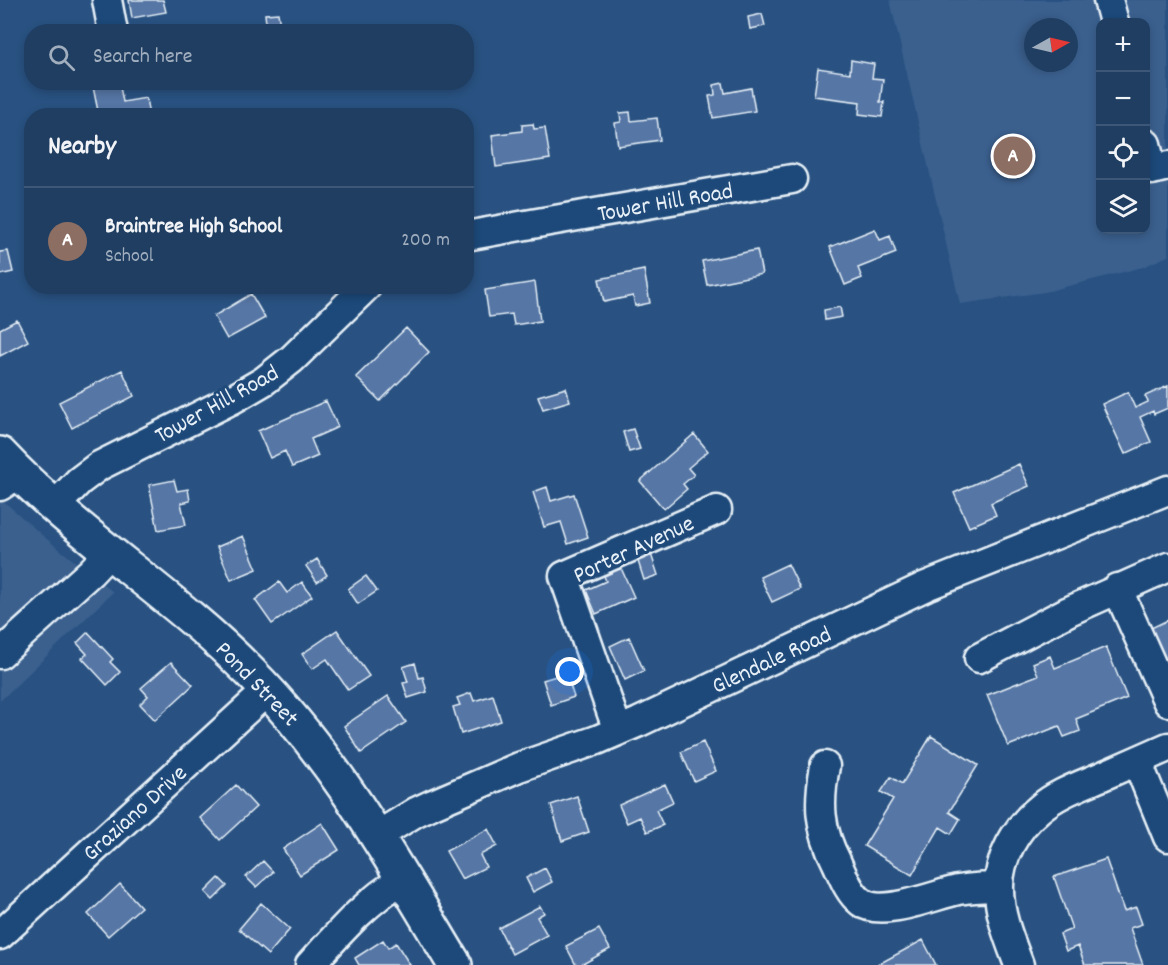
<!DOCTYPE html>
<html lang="en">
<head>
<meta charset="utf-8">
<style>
  body { margin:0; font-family:Dekko,sans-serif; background:#2c496b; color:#f1f3f6 }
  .controls { position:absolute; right:18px; top:18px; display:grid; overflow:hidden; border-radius:12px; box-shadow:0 3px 9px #0003 }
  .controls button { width:54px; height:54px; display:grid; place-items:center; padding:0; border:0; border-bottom:2px solid #3c5777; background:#1f3e62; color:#f1f3f6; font:30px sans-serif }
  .compass { position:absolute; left:1024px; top:18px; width:54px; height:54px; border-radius:50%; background:#1f3e62; box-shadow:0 3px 9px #0003; rotate:82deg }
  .you { position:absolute; left:570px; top:672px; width:21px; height:21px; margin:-15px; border:4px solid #fff; border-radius:50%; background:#1a73e8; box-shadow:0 0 0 9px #1a73e833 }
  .badge { display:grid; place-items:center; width:39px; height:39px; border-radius:50%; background:#ffd166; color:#fff; font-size:20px; font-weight:700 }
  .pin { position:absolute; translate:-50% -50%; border:3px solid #fff; box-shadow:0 2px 6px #0006 }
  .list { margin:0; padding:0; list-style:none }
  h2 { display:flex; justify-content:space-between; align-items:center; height:78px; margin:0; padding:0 24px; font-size:26px }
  h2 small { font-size:20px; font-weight:400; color:#a1aebe }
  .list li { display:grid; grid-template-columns:39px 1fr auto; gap:18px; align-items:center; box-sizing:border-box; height:108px; padding:0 24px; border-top:2px solid #3c5777 }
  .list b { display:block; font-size:22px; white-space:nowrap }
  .list p { margin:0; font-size:20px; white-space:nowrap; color:#a1aebe }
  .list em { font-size:20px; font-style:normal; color:#a1aebe }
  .icon { flex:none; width:33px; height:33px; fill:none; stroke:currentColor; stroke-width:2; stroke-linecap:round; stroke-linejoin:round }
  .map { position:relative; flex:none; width:1168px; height:965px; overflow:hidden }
  .search { position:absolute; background:#1f3e62; box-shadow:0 3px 9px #0003; left:24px; top:24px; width:450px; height:66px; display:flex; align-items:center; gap:15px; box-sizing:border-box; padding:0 21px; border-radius:24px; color:#a1aebe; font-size:22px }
  .panel { position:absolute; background:#1f3e62; box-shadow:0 3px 9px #0003; left:24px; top:108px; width:450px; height:186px; border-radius:24px }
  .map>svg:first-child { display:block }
  .built { fill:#3a608e; fill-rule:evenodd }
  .building { fill:#5676a5; stroke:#e8f1f8; stroke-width:1.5 }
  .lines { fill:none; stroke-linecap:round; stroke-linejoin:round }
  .minor-casing { stroke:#e8f1f8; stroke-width:33 }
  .major-casing { stroke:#e8f1f8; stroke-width:38 }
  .minor { stroke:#1f4a7a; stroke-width:28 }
  .major { stroke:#1f4a7a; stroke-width:33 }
  .labels { text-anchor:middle; stroke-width:6; stroke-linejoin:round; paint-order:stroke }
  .street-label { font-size:24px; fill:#e8f1f8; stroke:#1f4a7a }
</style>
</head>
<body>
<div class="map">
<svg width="1168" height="965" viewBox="0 0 1168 965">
  <rect width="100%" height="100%" fill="#295282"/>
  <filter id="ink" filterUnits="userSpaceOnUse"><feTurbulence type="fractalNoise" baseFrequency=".0167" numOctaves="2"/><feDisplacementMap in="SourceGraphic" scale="12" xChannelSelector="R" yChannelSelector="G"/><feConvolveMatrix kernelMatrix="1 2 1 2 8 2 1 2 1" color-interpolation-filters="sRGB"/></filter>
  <g filter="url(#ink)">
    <!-- built -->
    <path class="built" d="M890 0H1168V256L1143 267 1045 292 960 304ZM1100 22H1146V230H1100ZM1033 27H1069V63H1033Z
      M0 498 43 536 113 592 0 701Z"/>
    <!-- building -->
    <path class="building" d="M129 0H163L166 12 132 18Z
      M278 13 281 32H267L265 14Z
      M762 14 765 26 750 29 748 17Z
      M851 60 874 64 872 78 883 79 880 102H884L882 117 859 114 860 102 814 96 818 68 850 73Z
      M92 82H119L123 102 146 98 149 116H99Z
      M723 83 725 93 751 88 755 111 713 118 709 96 715 95 714 85Z
      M630 112 631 121 657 118 660 140 618 146 615 123 621 122 620 113Z
      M533 124 534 129 545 128 550 159 496 167 492 135 522 131V125Z
      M875 229 880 240 890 236 896 253 858 268 862 278 845 285 830 247Z
      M757 250 762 274 707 285 702 261Z
      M8 251 13 272 0 275V252Z
      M644 270 650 303 635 306 633 296 604 302 599 279Z
      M535 282 540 321 514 325 512 314 489 317 485 290Z
      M251 294 265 318 227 339 214 316Z
      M840 307 842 317 825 320 824 310Z
      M17 320 28 341 0 356V329Z
      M406 328 429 352 380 401 356 377Z
      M122 370 134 396 72 428 59 402Z
      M1168 386V408L1154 414 1153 411 1140 417 1151 442 1125 454 1102 404 1128 392 1135 408 1148 402 1145 396Z
      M566 388 570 401 543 409 538 396Z
      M326 401 338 427 311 439 318 456 292 467 285 451 270 458 258 431Z
      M633 429 640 449 629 452 623 432Z
      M694 434 708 451 688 468 694 475 683 484 687 489 664 509 640 481Z
      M1019 464 1029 486 991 503 996 515 969 527 954 493Z
      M174 480 177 491 188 489 190 501 181 503 186 525 158 530 149 485Z
      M547 487 551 501 574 494 588 537 568 544 561 522 544 527 533 492Z
      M243 536 257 569 231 580 217 547Z
      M651 554 658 575 644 580 637 558Z
      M317 559 327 575 317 582 306 566Z
      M788 564 800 589 772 602 760 577Z
      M621 568 634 597 596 614 586 590 606 581 604 576Z
      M366 576 377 591 358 604 348 589Z
      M279 582 287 593 302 582 312 596 272 624 255 600Z
      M1168 620V665L1151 628Z
      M337 630 369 676 348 690 327 659 312 669 302 654Z
      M88 632 113 659 110 662 120 672 107 685 82 658 87 654 77 643Z
      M629 637 644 671 625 680 610 646Z
      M1106 647 1127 698 1076 719 1080 731 1064 737 1059 726 1008 746 987 695 1038 675 1033 663 1050 656 1055 668Z
      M171 662 193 685 155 720 140 704 148 696 141 688Z
      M415 663 419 678 423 677 427 692 408 698 403 683 408 682 403 667Z
      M566 673 574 697 551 705 543 680Z
      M471 693 474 701 493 695 501 721 461 734 453 707 460 705 457 698Z
      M388 696 406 722 361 753 344 726Z
      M931 736 978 765 949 812 960 819 951 834 940 827 912 875 864 846 893 799 881 792 891 777 902 784Z
      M703 742 716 771 694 781 681 752Z
      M665 784 673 802 656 810 663 825 647 832 640 817 627 823 619 805Z
      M236 785 256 807 220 840 200 818Z
      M577 796 589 832 562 841 551 805Z
      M322 823 339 850 300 875 283 849Z
      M488 829 497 846 480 855 486 867 462 879 446 851Z
      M1106 859 1124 911 1136 907 1142 924 1130 928 1143 965H1085L1078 946 1066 951 1060 934 1072 929 1054 877Z
      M263 861 273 872 256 887 246 877Z
      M545 868 552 882 533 892 526 878Z
      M219 878 227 886 213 900 205 892Z
      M120 884 141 907 108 936 88 914Z
      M261 903 290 929 268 955 239 929Z
      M540 906 544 913 537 917 547 935 512 954 499 928Z
      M599 929 610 949 581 965H576L566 946Z
      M383 940 388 948 396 943 410 965H359L355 958Z
      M923 940 936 965H877Z"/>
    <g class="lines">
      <defs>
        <path id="minor" d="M107 0 113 32
          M1108 0 1114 22
          M1146 144 1152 170 1168 166
          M466 236 526 225 792 179
          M0 486 18 474
          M55 506 79 481 99 466 233 399 264 381 292 359 367 286
          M1117 588 1168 702
          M0 654 91 572 110 552
          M979 658 1069 611 1168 567
          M618 731 564 576 717 510
          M1137 761 1168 837
          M825 766C818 804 819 828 837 863 843 876 849 893 861 902 881 918 934 895 958 890 971 888 985 887 999 887
          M377 836 416 812 433 804 519 767 597 740 639 722 926 586 1168 490
          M0 935 268 690
          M310 965C340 932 364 903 403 879
          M1019 965C1010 941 999 915 999 889 998 859 1016 828 1039 809 1056 794 1079 786 1100 777 1123 767 1145 757 1168 747"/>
        <path id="major" d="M0 454C76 535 172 593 250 672 335 757 393 862 455 965"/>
      </defs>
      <!-- minor casing -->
      <use href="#minor" class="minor-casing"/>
      <!-- major casing -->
      <use href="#major" class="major-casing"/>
      <!-- minor -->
      <use href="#minor" class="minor"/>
      <!-- major -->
      <use href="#major" class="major"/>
    </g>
  </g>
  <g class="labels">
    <!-- street labels -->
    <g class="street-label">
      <text transform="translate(665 201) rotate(-10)" y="8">Tower Hill Road</text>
      <text transform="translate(216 403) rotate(-29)" y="8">Tower Hill Road</text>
      <text transform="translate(633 548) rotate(-25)" y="8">Porter Avenue</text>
      <text transform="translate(771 659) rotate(-25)" y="8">Glendale Road</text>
      <text transform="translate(258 683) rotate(46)" y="8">Pond Street</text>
      <text transform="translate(134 812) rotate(-42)" y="8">Graziano Drive</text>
    </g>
  </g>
</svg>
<div class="controls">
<button>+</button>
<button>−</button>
<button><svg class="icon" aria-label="locate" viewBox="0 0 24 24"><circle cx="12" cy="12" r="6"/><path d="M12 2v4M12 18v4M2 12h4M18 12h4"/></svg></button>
<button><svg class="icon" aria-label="layers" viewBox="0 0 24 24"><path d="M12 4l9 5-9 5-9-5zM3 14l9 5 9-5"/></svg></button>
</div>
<svg class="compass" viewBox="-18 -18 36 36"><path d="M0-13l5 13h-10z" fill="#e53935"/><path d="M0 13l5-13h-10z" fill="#a1aebe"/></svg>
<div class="you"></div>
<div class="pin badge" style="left:1013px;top:156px;background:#8d6e63">A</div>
<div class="search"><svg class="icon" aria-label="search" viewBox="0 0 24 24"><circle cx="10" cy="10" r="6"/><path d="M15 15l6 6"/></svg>Search here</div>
<section class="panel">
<h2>Nearby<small></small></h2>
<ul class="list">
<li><span class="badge" style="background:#8d6e63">A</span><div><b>Braintree High School</b><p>School</p></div><em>200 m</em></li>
</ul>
</section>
</div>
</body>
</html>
